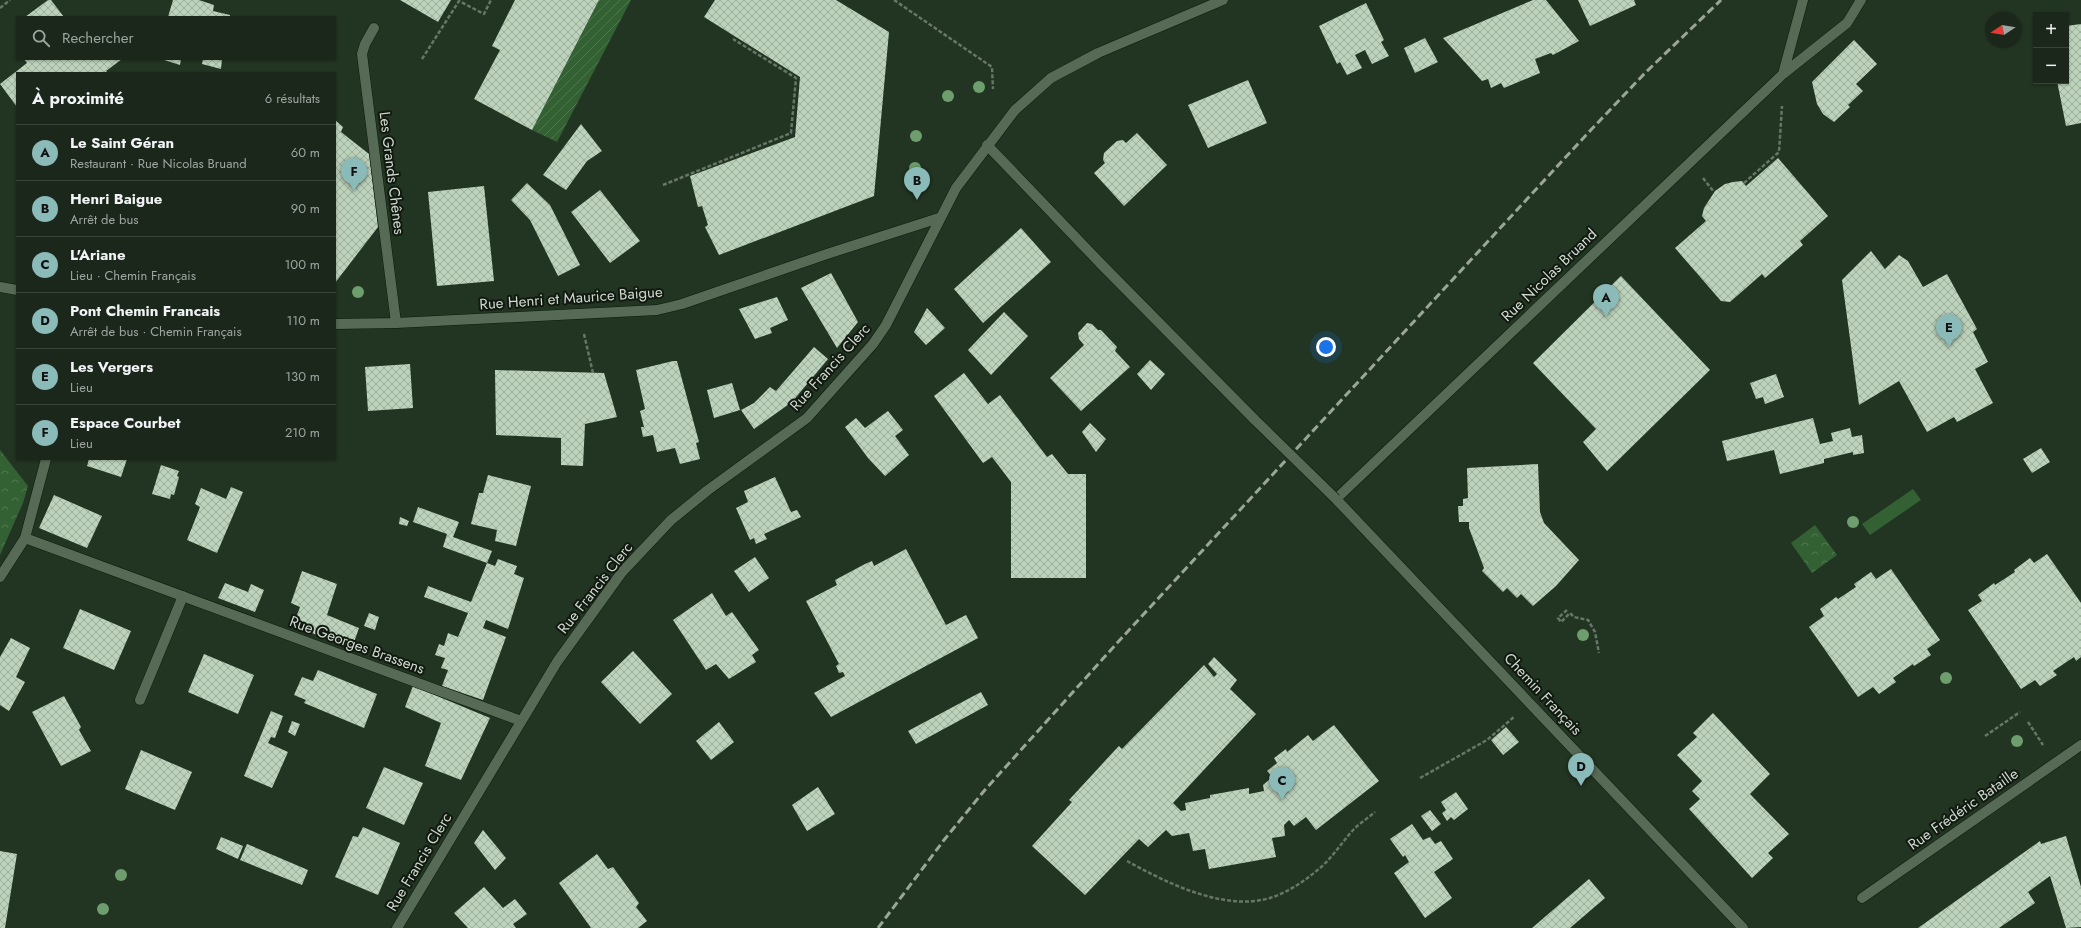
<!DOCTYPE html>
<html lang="fr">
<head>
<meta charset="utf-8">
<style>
  body { margin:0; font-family:Jost,sans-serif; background:#273327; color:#f1f3f6 }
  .controls { position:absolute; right:12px; top:12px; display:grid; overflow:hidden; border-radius:0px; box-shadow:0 1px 3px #0004 }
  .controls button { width:36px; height:36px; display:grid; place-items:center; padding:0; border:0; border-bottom:1px solid #384439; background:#1a271a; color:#f1f3f6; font:20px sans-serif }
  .compass { position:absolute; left:1985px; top:12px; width:36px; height:36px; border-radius:50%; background:#1a271a; box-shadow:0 1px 3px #0004; rotate:258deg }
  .you { position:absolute; left:1326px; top:347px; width:14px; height:14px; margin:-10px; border:3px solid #fff; border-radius:50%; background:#1a73e8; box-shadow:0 0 0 6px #1a73e833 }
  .badge { display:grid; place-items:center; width:26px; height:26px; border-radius:50%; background:#8bbbb9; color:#111; font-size:13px; font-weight:700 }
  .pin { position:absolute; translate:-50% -33px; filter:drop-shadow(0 1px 2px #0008) }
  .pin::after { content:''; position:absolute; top:21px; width:14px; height:12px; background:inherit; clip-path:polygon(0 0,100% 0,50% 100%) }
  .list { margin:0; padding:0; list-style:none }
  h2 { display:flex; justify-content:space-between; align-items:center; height:52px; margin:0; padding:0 16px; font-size:17px }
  h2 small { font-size:13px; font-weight:400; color:#9fa5a2 }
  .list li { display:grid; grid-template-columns:26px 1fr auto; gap:12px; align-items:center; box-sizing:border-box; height:56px; padding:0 16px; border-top:1px solid #384439 }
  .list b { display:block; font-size:15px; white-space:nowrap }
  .list p { margin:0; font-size:13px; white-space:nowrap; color:#9fa5a2 }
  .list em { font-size:13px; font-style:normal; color:#9fa5a2 }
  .icon { flex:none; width:22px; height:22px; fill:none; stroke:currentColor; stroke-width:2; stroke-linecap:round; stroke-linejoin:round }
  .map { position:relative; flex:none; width:2081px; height:928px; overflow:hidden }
  .search { position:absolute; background:#1a271a; box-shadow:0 1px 3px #0004; left:16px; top:16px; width:320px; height:44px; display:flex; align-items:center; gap:10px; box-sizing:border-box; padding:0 14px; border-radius:0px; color:#9fa5a2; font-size:15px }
  .panel { position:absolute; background:#1a271a; box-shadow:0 1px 3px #0004; left:16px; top:72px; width:320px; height:388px; border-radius:0px }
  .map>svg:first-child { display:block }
  .forest { fill:url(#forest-crowns) }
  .garden { fill:url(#garden-furrows) }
  .pitch { fill:#346134 }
  .building { fill:url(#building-cross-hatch) }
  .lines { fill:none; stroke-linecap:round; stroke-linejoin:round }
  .minor-casing { stroke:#0b1b0b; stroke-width:11 }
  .path { stroke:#677667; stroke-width:2.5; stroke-dasharray:4 2; stroke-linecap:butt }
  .minor { stroke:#566a55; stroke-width:10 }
  .rail { stroke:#99a698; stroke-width:3; stroke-dasharray:8 4; stroke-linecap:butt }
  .minor-bridge-casing { stroke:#0b1b0b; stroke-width:11; stroke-linecap:butt }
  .minor-bridge { stroke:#566a55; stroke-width:10 }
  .tree { fill:#6e9e6d }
  .labels { text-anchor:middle; stroke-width:4; stroke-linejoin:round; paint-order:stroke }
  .street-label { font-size:15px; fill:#cfdace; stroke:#111911 }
</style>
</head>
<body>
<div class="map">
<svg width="2081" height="928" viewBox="0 0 2081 928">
  <defs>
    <pattern id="forest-crowns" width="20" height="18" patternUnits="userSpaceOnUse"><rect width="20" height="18" fill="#346134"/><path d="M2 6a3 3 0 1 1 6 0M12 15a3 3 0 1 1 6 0" fill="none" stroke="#507750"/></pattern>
    <pattern id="garden-furrows" width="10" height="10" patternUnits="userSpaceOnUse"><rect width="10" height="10" fill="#346134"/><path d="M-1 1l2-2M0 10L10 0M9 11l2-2" fill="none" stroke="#507750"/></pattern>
    <pattern id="building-cross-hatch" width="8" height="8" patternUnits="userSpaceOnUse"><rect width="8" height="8" fill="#bcd2bb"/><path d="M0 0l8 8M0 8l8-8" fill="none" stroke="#9cae9c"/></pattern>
  </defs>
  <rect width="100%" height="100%" fill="#223422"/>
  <!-- forest -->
  <path class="forest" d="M0 450 28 486 23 503 0 555Z
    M1815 525 1837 555 1812 573 1791 543Z"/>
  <!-- garden -->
  <path class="garden" d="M599 0H631L557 142 532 130Z"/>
  <!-- pitch -->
  <path class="pitch" d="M1913 489 1921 500 1870 535 1862 524Z"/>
  <!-- building -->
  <path class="building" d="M48 0H51L64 17H25Z
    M173 0H199L214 5 213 11 230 15V17H168Z
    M400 0H451L438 22Z
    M515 0H599L532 130 474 99 500 50 492 46Z
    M715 0H836L889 32 874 196 719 255 705 227 708 225 702 206 698 207 690 176 795 137 800 77 704 17Z
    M1533 0H1546L1579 41 1553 55 1551 53 1535 59 1540 73 1504 88 1501 83 1491 88 1488 79 1482 81 1443 38Z
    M1578 0H1634L1636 5 1590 26Z
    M1366 3 1384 40 1381 42 1389 56 1372 64 1365 50 1355 55 1362 68 1347 75 1340 62 1337 64 1319 26Z
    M2081 24V123L2066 126 2057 81H2066V26Z
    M1425 38 1438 62 1415 73 1404 48Z
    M1854 40 1877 64 1856 84 1863 91 1848 105 1850 107 1834 122 1823 114 1817 104 1812 82Z
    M24 59H122L106 71 108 73H17V107L0 84 27 63Z
    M161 59H181L180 65Z
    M203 59H222L221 69 202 64Z
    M1248 80 1267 123 1208 148 1188 105Z
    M335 120 343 127 341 132 369 154 378 227 335 283Z
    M581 124 602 151 587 161 566 190 543 175Z
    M1137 133 1167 165 1124 206 1094 173 1105 163 1103 160 1104 153 1117 141 1123 140 1126 143Z
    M1778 158 1828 216 1800 241 1803 245 1765 278 1762 274 1730 302 1721 301 1675 248 1706 221 1702 216 1704 208 1715 191 1725 184 1733 182 1742 181 1746 186Z
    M527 183 550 205 580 265 558 276 530 220 511 200Z
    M484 186 494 281 437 286 428 192Z
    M600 190 640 241 610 263 571 212Z
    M1021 228 1051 262 983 323 954 289Z
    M1871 251 1885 269 1899 255 1908 261 1923 287 1947 274 1977 329 1973 332 1988 362 1975 369 1993 403 1957 422 1954 417 1927 432 1899 381 1859 405 1842 280Z
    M831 273 858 322 837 348 801 288Z
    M1621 276 1710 370 1607 471 1583 442 1596 429 1533 363Z
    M777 297 788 320 770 328 772 333 755 339 739 309Z
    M927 308 945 328 926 345 914 332Z
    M1004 312 1028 336 991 375 968 350Z
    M1087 323 1092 324 1098 330H1101L1117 347 1115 351 1130 367 1081 411 1050 378 1084 345 1079 339 1078 333Z
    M814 347 828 359 792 402 754 429 741 410 754 403 770 387 776 391Z
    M1150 360 1165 374 1151 390 1137 374Z
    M673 361H677L699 442 696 443 700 459 680 464 675 448 657 452 653 435 643 437 641 427H644L640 411 645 409 636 370Z
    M410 364 413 408 368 411 365 367Z
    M495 370 604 373 617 417 585 424 583 466 561 465V438L496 435Z
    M964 373 988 404 1000 395 1047 457 1052 454 1068 474H1086V578H1011V482L992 457 983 463 934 396Z
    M1776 374 1784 397 1765 404 1763 397 1756 399 1750 383Z
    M732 383 740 410 714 418 707 390Z
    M888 411 903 430 895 436 909 455 885 476 868 458 845 427 856 418 865 428Z
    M1813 418 1820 444 1833 441 1831 433 1850 428 1852 437 1862 435 1864 453 1853 455V452L1824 459V463L1780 474 1774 450 1727 461 1722 441Z
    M1090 423 1106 439 1096 452 1082 432Z
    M2041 448 2050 462 2032 473 2023 459Z
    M89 459H127L121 477 87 466Z
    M1538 464 1540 512 1544 523 1579 560 1556 586 1533 606 1521 594 1517 598 1507 588 1503 592 1482 571 1484 568 1469 528V522H1459L1458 506H1463V499L1468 498 1467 468Z
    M161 465 179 471 177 476 179 477 174 495 171 494 170 499 152 494Z
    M488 475 531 486 516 546 495 541 497 530 471 524 479 493H483Z
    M775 477 791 512 797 510 801 517 764 534 767 539 756 544 754 538 750 540 736 508 748 502 744 491Z
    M231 487 243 492 217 553 187 540 200 507 195 504 201 488 226 499Z
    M54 495 102 516 87 548 39 528Z
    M418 507 459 522 453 537 492 551 487 563 443 547 447 534 413 522Z
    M400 517 409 521 407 526 399 524Z
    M906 549 946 625 966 615 978 638 831 717 814 693 845 676 843 672 839 673 836 666 839 664 806 601 837 585 835 580 865 564 872 561 874 566Z
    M2047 554 2081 603V657L2076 661 2074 657 2053 671 2057 675 2040 686 2035 680 2021 689 1968 610 1982 601 1978 595 1994 583 1995 585 2015 572 2014 570 2030 558 2034 563Z
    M755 557 769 578 749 592 734 571Z
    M498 559 517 566 514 574 524 578 508 629 486 620 483 628 506 637 483 700 442 686 448 670 441 668 445 658 435 655 439 644 444 646 448 633 458 637 468 613 424 597 428 586 471 602 487 563 495 566Z
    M1891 569 1940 640 1927 649 1931 655 1914 666 1913 664 1893 678 1896 682 1879 694 1873 687 1858 697 1809 627 1824 616 1820 609 1836 597 1838 599 1856 587 1854 584 1871 572 1876 579Z
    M302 571 337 584 327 615 359 628 352 648 293 626 300 607 291 603Z
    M225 583 248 592 251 584 264 590 255 612 218 598Z
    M712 593 726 616 732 612 759 650 752 655 756 662 729 679 716 664 706 670 673 620Z
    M80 609 131 631 114 670 63 648Z
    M369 613 379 617 375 630 364 626Z
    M11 638 30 648 16 677 25 682 9 711 0 705V657Z
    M633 651 672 694 640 724 601 682Z
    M204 654 254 675 238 714 188 692Z
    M1214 657 1237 680 1230 689 1256 714 1173 803 1181 811 1186 810 1185 803 1210 798V795L1249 788V794L1264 791 1263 785 1272 777 1267 771 1277 763 1274 758 1286 749 1287 752 1308 735 1313 741 1334 725 1379 781 1316 830 1306 817 1294 826 1289 820 1284 825 1285 836 1272 838 1276 857 1209 869 1205 849 1193 851 1189 833 1172 836 1166 830 1148 847 1139 839 1085 895 1032 846 1072 802 1069 800 1116 749 1119 746 1122 749 1204 665 1214 677 1217 674 1208 664Z
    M318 670 377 694 364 728 304 703 306 700 294 695 302 677 313 681Z
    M413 686 490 718 461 780 425 766 441 723 405 707Z
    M981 692 988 705 916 744 908 731Z
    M64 696 81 727 79 730 91 751 61 766 32 712Z
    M271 711 283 716 275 738 271 737 268 743 288 752 272 788 244 776Z
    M1713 713 1770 774 1750 794 1789 834 1768 853 1773 858 1752 878 1689 809 1700 799 1692 791 1702 781 1677 755 1697 737 1693 733Z
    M292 721 300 724 295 736 288 732Z
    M719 722 734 742 711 760 696 741Z
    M1506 727 1519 742 1503 755 1491 740Z
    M141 750 192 772 175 810 125 789Z
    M384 767 423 783 404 825 366 808Z
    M818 787 835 814 807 831 792 805Z
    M1456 792 1468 809 1454 820 1451 817 1447 821 1442 813 1446 810 1441 802Z
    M1430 810 1441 824 1432 831 1421 816Z
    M1412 824 1423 840 1430 837 1435 844 1441 841 1453 859 1434 872 1452 898 1425 918 1394 873 1409 862 1405 855 1403 857 1390 839Z
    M363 827 400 843 378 895 335 877 353 836 358 837Z
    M483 830 506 858 495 870 474 843Z
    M2066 836 2081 887V927L2066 928 2050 876 2028 892 2035 903 1999 928H1918L2040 841 2041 844Z
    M221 837 243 846 238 859 216 849Z
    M247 844 308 870 302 885 240 860Z
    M0 851 17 854 5 928H0Z
    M597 854 608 869 613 867 639 903 636 907 647 921 638 928H591L559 883Z
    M1589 879 1605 898 1570 928H1532Z
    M484 887 503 908 515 899 527 914 513 924 516 928H468L454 913Z"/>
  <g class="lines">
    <defs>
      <path id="minor" d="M374 28 365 44 362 54 396 323
        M1783 74 1803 0
        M987 145 1102 265 1255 420
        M0 287 17 290
        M335 324 396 323 657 310 682 304 827 254 939 218
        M46 459 25 538 521 721
        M0 577 25 538
        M140 700 183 596
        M1862 898 2081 745
        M397 928 557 662 622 572 671 520 708 490 807 418 873 344 886 325 956 188 1015 110 1051 78 1098 53 1223 0
        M1743 928 1336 499 1783 74 1847 23 1861 0"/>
    </defs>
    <!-- minor casing -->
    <use href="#minor" class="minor-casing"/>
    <!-- path -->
    <path class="path" d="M894 0 992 67 993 89
      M0 8 10 0
      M422 59 459 1 484 14 491 0
      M1703 178 1714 192
      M1744 183 1779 152 1782 106
      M663 185 791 133 796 78 733 39
      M584 334 593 373
      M1567 610 1558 618 1561 622 1570 613 1574 617 1588 620 1595 632 1599 653
      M2028 722 2043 745
      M1985 736 2020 712
      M1420 778 1487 740 1514 717
      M1127 861C1167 883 1226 913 1273 897 1290 891 1306 880 1320 868 1333 857 1342 842 1354 829 1360 823 1368 818 1375 812"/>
    <!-- minor -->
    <use href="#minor" class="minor"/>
    <!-- rail -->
    <path class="rail" d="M878 928 944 840 984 791 1118 642 1588 133 1645 73 1721 0"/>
    <defs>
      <path id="minor-bridge" d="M1255 420 1336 499"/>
    </defs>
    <!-- minor-bridge casing -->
    <use href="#minor-bridge" class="minor-bridge-casing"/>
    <!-- minor-bridge -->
    <use href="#minor-bridge" class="minor-bridge"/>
  </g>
  <!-- trees -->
  <g class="tree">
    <circle cx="979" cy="87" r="6"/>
    <circle cx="948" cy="96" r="6"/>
    <circle cx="916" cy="136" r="6"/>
    <circle cx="915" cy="168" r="6"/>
    <circle cx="358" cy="292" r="6"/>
    <circle cx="1853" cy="522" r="6"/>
    <circle cx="1583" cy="635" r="6"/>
    <circle cx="1946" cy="678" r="6"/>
    <circle cx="2017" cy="741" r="6"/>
    <circle cx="121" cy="875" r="6"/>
    <circle cx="103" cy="909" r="6"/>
  </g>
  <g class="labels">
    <!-- street labels -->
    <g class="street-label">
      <text transform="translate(392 173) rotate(83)" y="5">Les Grands Chênes</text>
      <text transform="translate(1549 275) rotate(-44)" y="5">Rue Nicolas Bruand</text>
      <text transform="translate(571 298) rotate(-4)" y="5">Rue Henri et Maurice Baigue</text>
      <text transform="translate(830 367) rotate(-48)" y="5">Rue Francis Clerc</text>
      <text transform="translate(595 588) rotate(-52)" y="5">Rue Francis Clerc</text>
      <text transform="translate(357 645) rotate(20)" y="5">Rue Georges Brassens</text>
      <text transform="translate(1543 694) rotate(47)" y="5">Chemin Français</text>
      <text transform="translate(1963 809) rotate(-35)" y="5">Rue Frédéric Bataille</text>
      <text transform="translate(419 862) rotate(-59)" y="5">Rue Francis Clerc</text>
    </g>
  </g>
</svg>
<div class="controls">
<button>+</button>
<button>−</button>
</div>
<svg class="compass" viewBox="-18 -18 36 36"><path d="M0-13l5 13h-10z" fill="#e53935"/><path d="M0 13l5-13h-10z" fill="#9fa5a2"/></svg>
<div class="you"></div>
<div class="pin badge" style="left:1606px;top:317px">A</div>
<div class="pin badge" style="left:917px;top:200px">B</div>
<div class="pin badge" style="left:1282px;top:800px">C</div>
<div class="pin badge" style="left:1581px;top:786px">D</div>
<div class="pin badge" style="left:1949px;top:347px">E</div>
<div class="pin badge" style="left:354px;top:191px">F</div>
<div class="search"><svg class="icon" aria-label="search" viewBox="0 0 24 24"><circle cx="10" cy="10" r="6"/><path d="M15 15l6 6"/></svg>Rechercher</div>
<section class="panel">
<h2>À proximité<small>6 résultats</small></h2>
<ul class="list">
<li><span class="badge">A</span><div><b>Le Saint Géran</b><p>Restaurant · Rue Nicolas Bruand</p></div><em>60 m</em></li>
<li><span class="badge">B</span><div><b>Henri Baigue</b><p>Arrêt de bus</p></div><em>90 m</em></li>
<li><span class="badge">C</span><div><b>L'Ariane</b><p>Lieu · Chemin Français</p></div><em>100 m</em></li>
<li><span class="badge">D</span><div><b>Pont Chemin Francais</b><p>Arrêt de bus · Chemin Français</p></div><em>110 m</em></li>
<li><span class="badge">E</span><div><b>Les Vergers</b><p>Lieu</p></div><em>130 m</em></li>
<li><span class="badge">F</span><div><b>Espace Courbet</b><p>Lieu</p></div><em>210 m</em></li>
</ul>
</section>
</div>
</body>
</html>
